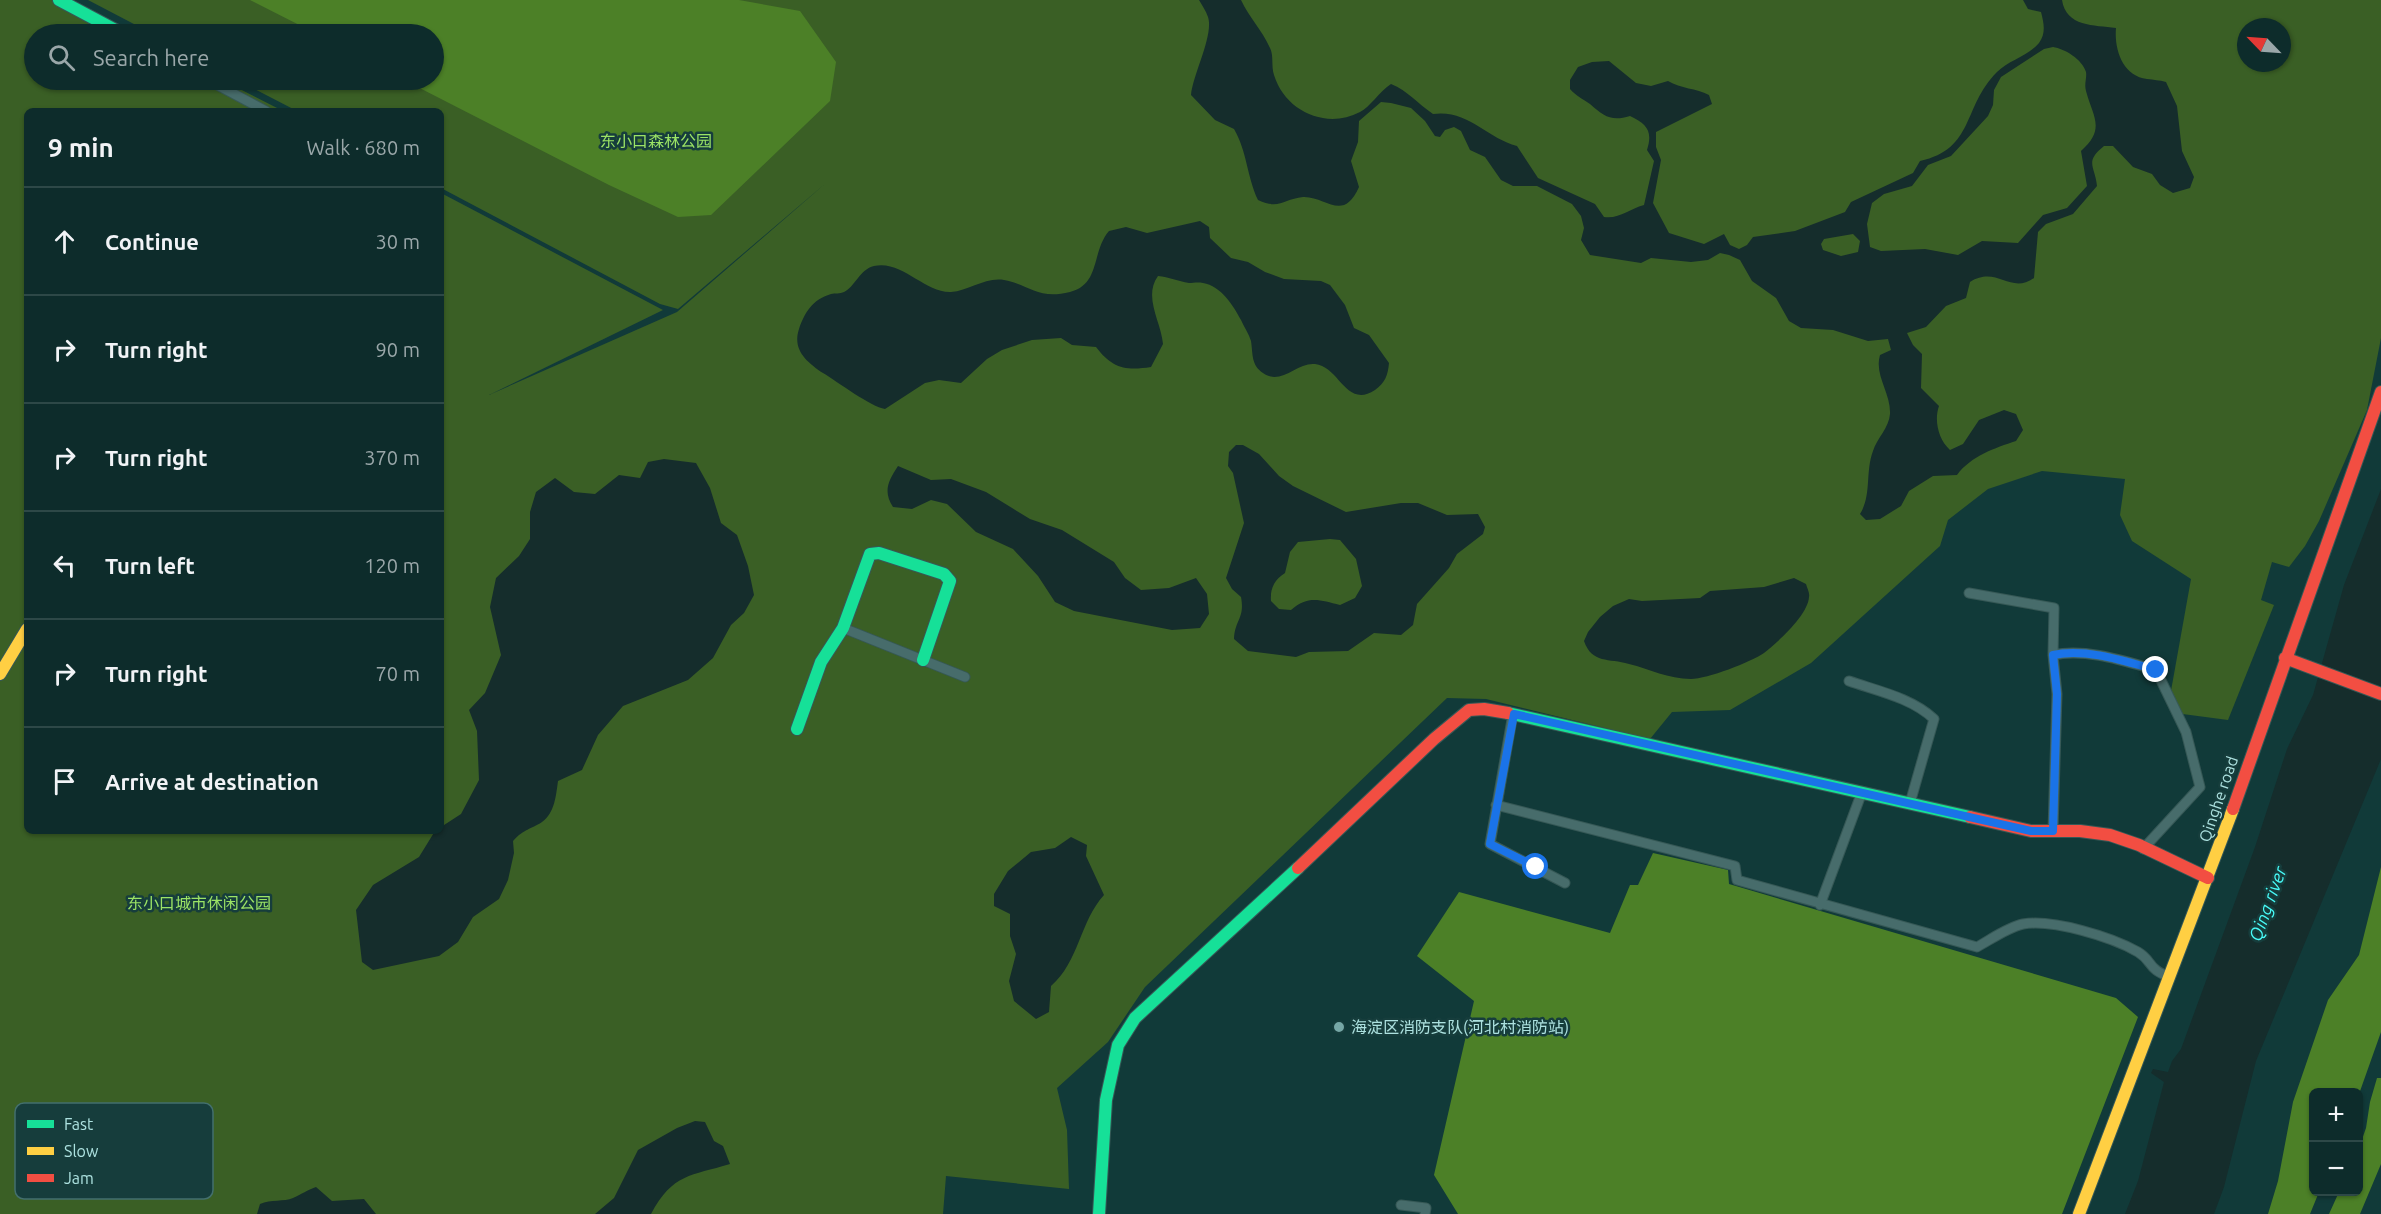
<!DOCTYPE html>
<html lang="en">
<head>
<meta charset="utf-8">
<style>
  body { margin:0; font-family:Ubuntu,"Noto Sans SC",sans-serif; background:#163433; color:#f1f3f6 }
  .controls { position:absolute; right:18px; bottom:18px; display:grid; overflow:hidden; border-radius:9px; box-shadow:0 2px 4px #0004 }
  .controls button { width:54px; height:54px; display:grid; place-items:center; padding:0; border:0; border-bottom:2px solid #2d4847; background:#0d2c2b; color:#f1f3f6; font:30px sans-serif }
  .compass { position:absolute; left:2237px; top:18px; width:54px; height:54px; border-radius:50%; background:#0d2c2b; box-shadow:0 2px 4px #0004; rotate:295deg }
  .stop { position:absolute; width:18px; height:18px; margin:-14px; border:4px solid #1a73e8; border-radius:50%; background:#fff }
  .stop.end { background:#1a73e8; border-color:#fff; box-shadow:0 2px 6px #0008 }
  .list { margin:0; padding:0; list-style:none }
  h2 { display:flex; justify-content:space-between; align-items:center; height:78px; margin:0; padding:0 24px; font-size:26px }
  h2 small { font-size:20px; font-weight:400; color:#9aa7a9 }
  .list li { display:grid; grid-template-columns:39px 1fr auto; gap:18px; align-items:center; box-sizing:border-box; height:108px; padding:0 24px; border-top:2px solid #2d4847 }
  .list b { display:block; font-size:22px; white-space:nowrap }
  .list em { font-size:20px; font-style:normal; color:#9aa7a9 }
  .icon { flex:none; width:33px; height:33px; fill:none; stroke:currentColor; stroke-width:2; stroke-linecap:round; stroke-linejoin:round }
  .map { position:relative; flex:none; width:2381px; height:1214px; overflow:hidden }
  .search { position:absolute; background:#0d2c2b; box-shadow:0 2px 4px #0004; left:24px; top:24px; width:420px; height:66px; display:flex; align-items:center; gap:15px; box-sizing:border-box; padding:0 21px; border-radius:33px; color:#9aa7a9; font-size:22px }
  .panel { position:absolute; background:#0d2c2b; box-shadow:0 2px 4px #0004; left:24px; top:108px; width:420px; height:726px; border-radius:9px }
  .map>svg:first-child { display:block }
  .green { fill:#3a5f25; fill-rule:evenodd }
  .forest { fill:#4c8027 }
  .water { fill:#152d2c; fill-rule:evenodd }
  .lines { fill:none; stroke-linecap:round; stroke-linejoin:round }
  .street-casing { stroke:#365856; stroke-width:11 }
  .fast-casing { stroke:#365856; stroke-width:14 }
  .slow-casing { stroke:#365856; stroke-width:14 }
  .jam-casing { stroke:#365856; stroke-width:14 }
  .street { stroke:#476c6b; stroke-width:9 }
  .fast { stroke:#16e098; stroke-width:12 }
  .slow { stroke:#ffcf43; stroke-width:12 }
  .jam { stroke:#f24e42; stroke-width:12 }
  .route { stroke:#1a73e8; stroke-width:8 }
  .poi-dot { fill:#76a7a6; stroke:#163d3c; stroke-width:2 }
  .labels { text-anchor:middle; stroke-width:5; stroke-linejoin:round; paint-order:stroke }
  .park-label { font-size:16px; fill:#9be365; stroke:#163d3c }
  .street-label { font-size:16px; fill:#ade2e0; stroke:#163d3c }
  .poi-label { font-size:16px; fill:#ade2e0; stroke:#163d3c; text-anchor:start }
  .water-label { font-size:18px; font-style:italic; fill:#48fbf8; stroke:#163d3c }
  .key { fill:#163d3c; stroke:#436f6d; stroke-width:1.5 }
  .key-label { font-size:16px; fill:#ade2e0 }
</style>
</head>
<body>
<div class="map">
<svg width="2381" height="1214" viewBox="0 0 2381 1214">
  <rect width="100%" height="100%" fill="#113a39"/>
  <!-- green -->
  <path class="green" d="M0 0H69L135 34H34V80H222L283 111H27V831H441V193L663 310 489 395 677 312 826 183 678 309 660 304 441 188V111H297L237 80H434V34H153L88 0H2381V338L2367 410 2319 521 2305 546 2289 567 2272 562 2261 600 2274 605 2228 720 2175 713 2169 702 2191 579 2132 541 2120 515 2125 479 2042 471 1988 489 1948 520 1940 546 1811 663 1730 710 1672 712 1650 739 1486 699 1447 698 1145 987 1108 1042 1057 1088 1067 1130 1069 1189 946 1176 943 1214H0ZM2246 27H2282V63H2246Z"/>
  <!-- forest -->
  <path class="forest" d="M250 0H739L800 11 836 62 830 101 711 215 678 217 609 185 404 80H434V34H317Z
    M1653 853 1728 870 1729 884 2116 998 2138 1017 2062 1214H1458L1434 1175 1474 1001 1417 956 1459 892 1610 933 1630 885H1638Z
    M2381 867V1032L2359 1094 2314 1092V1192H2319L2310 1214H2268L2278 1181 2293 1102 2328 1000 2359 955Z
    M2377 1078H2381V1164L2360 1214H2329L2339 1192H2358L2359 1148 2366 1128 2370 1102Z"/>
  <!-- water -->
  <path class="water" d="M1199 0H1241C1249 17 1262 30 1270 48 1274 56 1271 66 1274 75 1285 111 1326 130 1360 112 1370 107 1379 92 1391 84 1408 91 1417 103 1433 114 1467 109 1487 138 1517 146L1538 178 1595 204 1604 217C1620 219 1629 209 1644 205L1654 161 1647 150C1653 131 1647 124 1630 116 1611 122 1604 116 1590 104 1583 99 1576 96 1570 89V80L1578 67 1592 62 1609 61 1636 83 1651 86 1668 81C1681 89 1696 88 1709 95L1712 104 1656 132V147L1661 160 1653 203 1669 233 1704 244 1724 234 1730 245 1739 249 1747 245 1753 237 1795 231 1845 212 1851 202 1913 173 1920 161C1975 149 1962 107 1997 72 2009 60 2028 56 2039 43 2046 33 2044 24 2041 12L2028 9 2023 0H2062C2066 27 2094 25 2116 28 2114 50 2123 76 2147 79 2154 80 2159 80 2166 82L2177 106 2182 151 2194 177 2190 188 2173 193 2160 185 2152 174 2133 167 2113 146H2104C2084 162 2095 166 2097 186L2073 214 2046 224 2038 232 2034 278C2010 295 1997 265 1970 282L1966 298 1946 306 1926 327 1907 333 1913 345 1922 354 1921 388 1939 406C1934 420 1938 439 1950 450L1963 444 1979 420 2004 410 2016 414 2023 430 2016 441C1995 448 1971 456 1957 475L1933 476 1909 491 1901 506 1880 519 1866 520 1860 514C1872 495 1865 472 1873 451 1877 438 1889 428 1890 414 1891 393 1874 375 1880 355L1891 350 1888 339 1868 341 1833 330 1801 328 1789 321 1776 298 1752 281 1740 260 1729 255 1720 253 1708 260 1691 262 1651 258 1641 263 1590 255 1581 240 1584 228 1581 216 1572 204 1537 186H1513L1501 180 1485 157 1470 150 1461 131 1454 127 1445 130 1440 137 1435 136 1425 121 1411 108 1391 103 1381 102 1359 121 1358 142 1351 161 1359 187C1343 223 1326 196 1303 197 1284 199 1279 210 1258 200 1247 177 1247 151 1234 129L1215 120 1191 95C1193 74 1214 35 1208 17 1206 11 1202 5 1199 0ZM2053 47C2065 49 2082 59 2086 72 2087 78 2084 84 2086 91 2093 117 2106 129 2081 151L2087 186 2067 208 2043 215 2018 243 1982 241 1958 255 1925 249 1881 251 1870 247 1867 224 1872 203 1884 194 1912 186 1928 165 1951 156 1988 116 1993 105 1994 90 2001 77 2044 49ZM1853 234 1860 241 1858 252 1841 256 1823 250 1821 244 1824 239Z
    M1200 221 1209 227 1210 238 1231 258 1248 262 1265 272 1284 279 1321 281 1330 285 1345 305 1354 328 1369 335 1389 363C1388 375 1385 383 1375 390 1346 409 1340 367 1315 364 1297 362 1281 386 1263 373 1251 365 1253 354 1251 341 1249 334 1244 327 1241 320 1233 305 1221 286 1203 283 1198 282 1193 283 1189 283 1178 281 1169 277 1158 276 1143 297 1161 321 1163 344L1151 367C1125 371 1112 368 1096 347L1072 345 1061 338 1032 340 1002 350 987 359 961 383 939 380 925 383 885 409C871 407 838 382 823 373 807 362 792 350 799 329 805 312 812 300 831 294 835 293 840 294 844 292 854 288 860 269 874 266 903 260 924 293 951 292 969 291 985 277 1004 280 1030 285 1038 300 1070 292 1101 284 1091 252 1109 231L1126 227 1147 233Z
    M1236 445H1243L1259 454 1279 476 1293 486 1346 512 1401 503H1418L1447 515 1478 514 1485 527 1483 534 1457 554 1449 568 1417 604 1413 625 1401 635 1374 633 1348 651 1309 652 1296 657 1248 651 1234 639C1235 619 1245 619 1241 597L1232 589 1226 578 1244 523 1233 473 1228 466 1229 452ZM1330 539 1340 540 1356 559 1362 586 1355 598 1340 605C1320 600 1308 595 1291 610L1279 609 1271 601C1270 589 1274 580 1285 573L1290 552 1298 542Z
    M664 459 696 463 710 488 721 523 737 535 748 566 754 595 744 613 731 625 713 658 688 680 623 706 598 735 582 770 558 781C556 795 555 813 542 822 530 830 525 828 513 841L514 853 508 880 499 899 473 917 458 942 439 956 373 970 362 962 356 910 373 885 419 857 435 831H441V827L461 814 479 780 477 731 469 710 485 693 501 655 490 607 496 578 519 556 530 539V512L536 492 555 478 574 492 595 494 619 475 640 478 648 462Z
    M898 466 931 480 951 479 986 492 1030 519 1062 530 1114 562 1125 578 1141 590 1169 588 1196 578 1207 594 1209 614 1200 628 1172 630 1074 611 1055 602 1038 576 1013 549 976 532 947 504 931 500 912 509 893 507C883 492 888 481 898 466Z
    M2381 489V759L2256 1061 2224 1187 2214 1214H2125L2138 1181 2164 1082 2151 1073 2153 1069 2168 1072 2172 1061 2181 1049 2255 847 2287 749 2313 695 2344 585Z
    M1794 578 1806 584C1807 588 1810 593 1809 597 1808 615 1778 642 1764 653 1751 662 1707 679 1691 679 1668 679 1650 669 1629 664 1609 658 1592 664 1584 641L1588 632 1600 617 1613 606 1629 599 1642 601 1700 598 1710 591 1764 587Z
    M1071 837 1087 845 1086 856 1104 895C1080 921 1079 962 1051 986L1049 1012 1036 1019 1014 1001 1009 981 1016 954 1010 936V914L994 906V894L1008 871 1031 852 1055 848Z
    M695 1121 705 1122 714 1141 723 1146 730 1164C691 1176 673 1173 651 1214H595L614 1198 638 1150 677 1128Z
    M316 1187 332 1201 364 1199 376 1214H257L260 1204C271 1199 284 1202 293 1198 302 1194 307 1190 316 1187Z"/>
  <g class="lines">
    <defs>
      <path id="street" d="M208 80 266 111
        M1969 593 2054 608 2053 655 2057 694 2053 831
        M843 628 965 677
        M2053 655C2086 648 2124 661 2156 670L2186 732 2200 787 2143 849
        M1849 681C1878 691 1912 698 1934 719L1910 803
        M1513 714 1490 844 1565 883
        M1496 805 1735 866 1737 880 1977 947C1990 940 2008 927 2023 924 2053 919 2112 937 2138 952 2153 961 2147 969 2170 977
        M1820 905 1862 792
        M1401 1205 1426 1208 1425 1214"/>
      <path id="fast" d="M59 0 123 34
        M1508 713 1970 817
        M797 729 821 662 843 628 870 554 879 553 944 574 950 581 923 660
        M1099 1214 1106 1100 1118 1045 1135 1018 1298 868"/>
      <path id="slow" d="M0 674 27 629
        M2079 1214 2233 809"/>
      <path id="jam" d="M2285 658 2381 694
        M2233 809 2381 392
        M1970 817 2031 831H2080L2110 835 2139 845 2208 878
        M1298 868 1434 739 1469 710 1484 709 1508 713"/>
    </defs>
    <!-- street casing -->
    <use href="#street" class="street-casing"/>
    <!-- fast casing -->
    <use href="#fast" class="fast-casing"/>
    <!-- slow casing -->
    <use href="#slow" class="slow-casing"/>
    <!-- jam casing -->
    <use href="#jam" class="jam-casing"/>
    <!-- street -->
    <use href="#street" class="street"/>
    <!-- fast -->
    <use href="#fast" class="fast"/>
    <!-- slow -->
    <use href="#slow" class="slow"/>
    <!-- jam -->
    <use href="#jam" class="jam"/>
  </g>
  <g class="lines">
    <!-- route -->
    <path class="route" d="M1536 867 1490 844 1514 714 2031 831H2053L2057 694 2053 655C2086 648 2124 661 2156 670"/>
  </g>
  <!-- markers -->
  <circle class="poi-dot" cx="1339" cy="1027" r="6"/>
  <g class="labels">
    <!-- park labels -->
    <g class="park-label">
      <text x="656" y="147">东小口森林公园</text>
      <text x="199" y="909">东小口城市休闲公园</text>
    </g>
    <!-- street labels -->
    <g class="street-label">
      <text transform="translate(2218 799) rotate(-71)" y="6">Qinghe road</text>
    </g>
    <!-- poi labels -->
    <g class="poi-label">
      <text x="1351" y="1033">海淀区消防支队(河北村消防站)</text>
    </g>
    <!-- water labels -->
    <g class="water-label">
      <text transform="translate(2268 904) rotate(-70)" y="6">Qing river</text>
    </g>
  </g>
  <!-- legend -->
  <rect x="15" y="1103" width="198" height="96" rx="9" class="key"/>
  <rect x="27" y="1120" width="27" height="8" fill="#16e098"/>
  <rect x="27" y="1147" width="27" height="8" fill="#ffcf43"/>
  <rect x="27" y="1174" width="27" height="8" fill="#f24e42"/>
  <g class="key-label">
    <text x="64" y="1130">Fast</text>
    <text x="64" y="1157">Slow</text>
    <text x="64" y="1184">Jam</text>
  </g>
</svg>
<div class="controls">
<button>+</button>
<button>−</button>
</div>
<svg class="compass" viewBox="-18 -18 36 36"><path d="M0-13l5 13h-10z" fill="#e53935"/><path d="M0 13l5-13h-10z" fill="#9aa7a9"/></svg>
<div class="stop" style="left:1536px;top:867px"></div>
<div class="stop end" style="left:2156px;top:670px"></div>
<div class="search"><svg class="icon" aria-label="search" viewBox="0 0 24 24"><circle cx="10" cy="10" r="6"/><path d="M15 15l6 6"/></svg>Search here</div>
<section class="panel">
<h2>9 min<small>Walk · 680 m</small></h2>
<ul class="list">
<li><svg class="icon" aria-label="ahead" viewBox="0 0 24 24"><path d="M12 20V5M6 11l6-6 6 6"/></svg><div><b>Continue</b></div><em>30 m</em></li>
<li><svg class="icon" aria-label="right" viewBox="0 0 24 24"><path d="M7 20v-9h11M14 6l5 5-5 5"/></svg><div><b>Turn right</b></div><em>90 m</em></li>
<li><svg class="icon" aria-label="right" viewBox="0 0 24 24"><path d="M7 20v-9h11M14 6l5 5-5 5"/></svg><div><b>Turn right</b></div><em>370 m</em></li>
<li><svg class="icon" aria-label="left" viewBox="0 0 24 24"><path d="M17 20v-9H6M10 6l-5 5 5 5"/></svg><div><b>Turn left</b></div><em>120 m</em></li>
<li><svg class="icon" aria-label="right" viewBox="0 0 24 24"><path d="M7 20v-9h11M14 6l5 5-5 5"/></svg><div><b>Turn right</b></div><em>70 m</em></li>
<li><svg class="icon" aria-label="arrive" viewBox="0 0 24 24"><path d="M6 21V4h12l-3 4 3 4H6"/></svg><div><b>Arrive at destination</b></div></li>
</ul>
</section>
</div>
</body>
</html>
